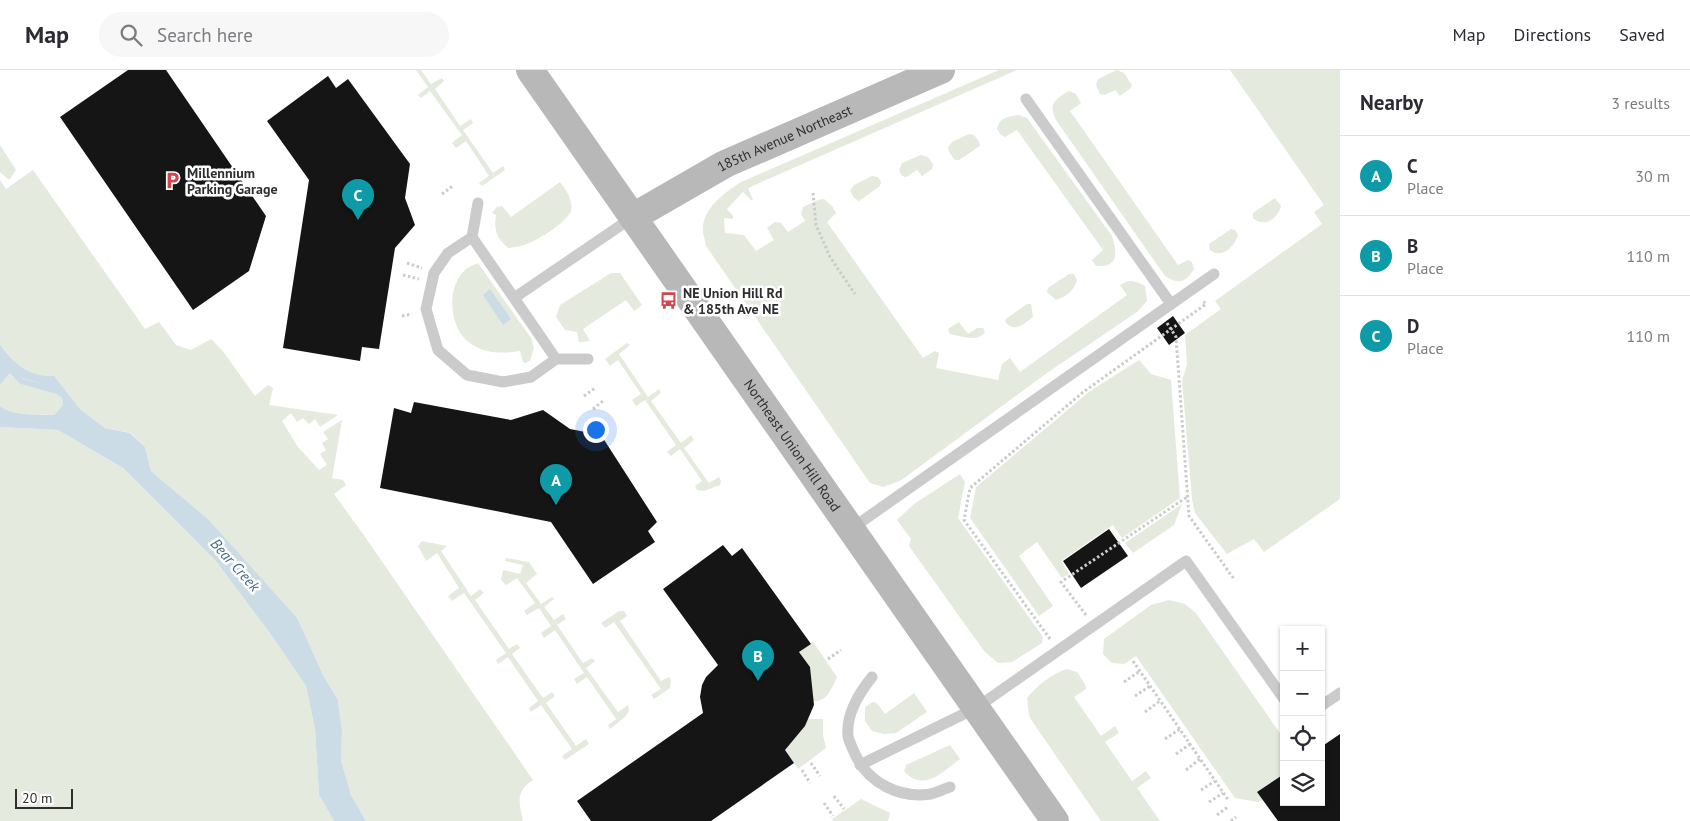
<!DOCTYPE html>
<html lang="en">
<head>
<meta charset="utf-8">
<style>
  body { margin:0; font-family:"PT Sans",sans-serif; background:#f7f7f7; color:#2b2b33 }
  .controls { position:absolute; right:15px; bottom:15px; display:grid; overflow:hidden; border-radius:0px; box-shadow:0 1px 4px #0004 }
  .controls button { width:45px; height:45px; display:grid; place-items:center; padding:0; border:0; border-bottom:1px solid #e1e1e2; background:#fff; color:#2b2b33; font:25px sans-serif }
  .scale { position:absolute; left:15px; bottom:12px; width:58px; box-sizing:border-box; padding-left:5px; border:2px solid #2e2e2e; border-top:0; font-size:14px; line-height:18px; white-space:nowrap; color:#2e2e2e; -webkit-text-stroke:4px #fff; paint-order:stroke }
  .you { position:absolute; left:595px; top:359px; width:18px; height:18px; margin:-12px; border:4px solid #fff; border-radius:50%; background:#1a73e8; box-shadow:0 0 0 8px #1a73e833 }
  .badge { display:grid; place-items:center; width:32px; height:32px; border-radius:50%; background:#d93025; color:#fff; font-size:16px; font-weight:700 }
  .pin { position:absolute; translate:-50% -41px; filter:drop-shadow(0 1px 2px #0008) }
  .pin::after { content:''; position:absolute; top:26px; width:18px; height:15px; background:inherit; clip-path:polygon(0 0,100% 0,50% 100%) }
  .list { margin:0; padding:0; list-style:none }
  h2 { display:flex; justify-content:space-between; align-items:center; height:65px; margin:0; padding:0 20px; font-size:21px }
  h2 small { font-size:16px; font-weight:400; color:#7c7c81 }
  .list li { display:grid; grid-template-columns:32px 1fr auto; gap:15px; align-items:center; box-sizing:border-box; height:80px; padding:0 20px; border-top:1px solid #e1e1e2 }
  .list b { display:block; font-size:19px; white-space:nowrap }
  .list p { margin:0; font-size:16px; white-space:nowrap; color:#7c7c81 }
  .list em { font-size:16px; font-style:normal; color:#7c7c81 }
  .icon { flex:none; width:28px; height:28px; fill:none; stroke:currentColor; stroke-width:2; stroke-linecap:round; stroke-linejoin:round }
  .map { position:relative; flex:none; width:1340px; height:751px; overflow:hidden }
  header { display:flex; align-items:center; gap:30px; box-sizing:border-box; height:70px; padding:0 25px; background:#fff; border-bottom:1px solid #e1e1e2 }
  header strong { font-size:24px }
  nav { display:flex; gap:28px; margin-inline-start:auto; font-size:18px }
  .search { width:350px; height:45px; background:#f7f7f7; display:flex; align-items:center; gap:12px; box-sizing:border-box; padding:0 18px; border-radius:28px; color:#7c7c81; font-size:19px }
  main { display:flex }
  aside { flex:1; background:#fff }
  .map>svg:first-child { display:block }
  .green { fill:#e4eade }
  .water { fill:#ccdce7 }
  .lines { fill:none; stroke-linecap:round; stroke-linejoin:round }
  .stream { stroke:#ccdce7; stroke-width:5.5 }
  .building { fill:#151515 }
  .path { stroke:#cbcbcb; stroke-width:3; stroke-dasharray:2.5 2.5; stroke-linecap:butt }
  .lane { stroke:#cbcbcb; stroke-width:11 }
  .secondary { stroke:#b8b8b8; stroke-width:28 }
  .labels { text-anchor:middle; stroke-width:5; stroke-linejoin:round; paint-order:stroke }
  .street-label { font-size:14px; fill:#2e2e2e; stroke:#fff }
  .poi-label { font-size:14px; font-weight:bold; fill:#2e2e2e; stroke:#fff; text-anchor:start }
  .water-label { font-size:15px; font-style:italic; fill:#466c86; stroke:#fff }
</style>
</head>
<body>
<header>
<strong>Map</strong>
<div class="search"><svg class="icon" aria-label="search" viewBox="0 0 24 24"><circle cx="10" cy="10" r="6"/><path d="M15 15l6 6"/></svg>Search here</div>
<nav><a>Map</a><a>Directions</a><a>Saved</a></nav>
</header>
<main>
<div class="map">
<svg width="1340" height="751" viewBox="0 0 1340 751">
  <rect width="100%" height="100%" fill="#fff"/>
  <!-- green -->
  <path class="green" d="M416 0H421L431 14 442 8 444 11 435 19 460 56 471 49 473 53 463 60 493 103 503 96 505 100 482 116 479 113 489 106 466 71 456 78 452 73 462 65 430 21 421 28 418 25 428 17Z
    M999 0H1017L748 118 753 130H751L743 122 727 139 733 146V149L724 148 725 163 744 165 756 181 774 170 767 158 775 152 781 153 788 162 805 151 801 144 803 137 818 130 824 129 832 136 836 143 827 152 923 288 935 281 939 283 936 298 998 310 1002 294 1010 288 1020 302 1127 225 1120 215C1129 208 1136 211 1145 216L1147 231 1137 242 1047 303 900 411 883 417 870 413 706 176C705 170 702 162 703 156 706 135 725 123 741 112Z
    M1117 0 1124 3 1132 15 1131 18 1120 26 1115 20 1105 25 1100 24 1096 15 1098 9Z
    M1230 0H1340V429L1264 482 1254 469 1227 484 1195 443 1192 429 1182 310 1187 295 1185 265 1221 239 1215 231 1322 154 1314 142 1324 135Z
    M1069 21 1076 24 1081 33 1070 41 1178 195 1188 190 1192 192 1194 199C1186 212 1179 215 1165 206L1056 50C1048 34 1055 29 1069 21Z
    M1018 45 1027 48 1112 166C1117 182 1119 198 1096 196L1092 190 1103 180 1017 60 1005 67 1001 65 997 59C1000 47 1008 47 1018 45Z
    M969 64 974 65 979 71 980 76 959 90H955L949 82 948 77 952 72Z
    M0 75 16 100 9 110 0 102Z
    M921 85 928 87 933 94 932 99 922 106 917 100 906 107 902 106 899 100 902 93Z
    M33 100 145 259 159 252 176 275 191 280 211 269 222 280 255 326 268 315 273 318 269 335 338 345 320 357 315 349 309 354 303 348 297 352 291 343 282 351 298 377 319 400 327 395 320 384 326 380 322 373 328 369 323 362 342 350 332 408 343 410 346 415 334 424 363 464 533 710C515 722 519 732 523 751H366L351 725 341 690 342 661 338 630 323 605 230 474 208 449 151 401 145 377 131 363 105 358 80 339 65 320 25 300 14 292 0 274V110L6 119Z
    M872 106 878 107 881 112 880 116 859 131 854 128 850 121 854 115Z
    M560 112C566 120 574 131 571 141 567 152 536 172 524 175 519 177 513 177 508 178 496 167 494 161 496 145L492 143 497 137 502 136 511 147Z
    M1275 128 1281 136C1277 149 1265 158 1253 148V143Z
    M1231 159 1235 160 1238 165C1234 178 1221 189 1210 180L1209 174Z
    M478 193 531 268 534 278 530 291 525 293 523 292 520 281C501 284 481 284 465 269 449 253 447 216 465 200 468 197 474 195 478 193Z
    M611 203H620L642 235 634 241 626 230 583 259 590 271 579 272 577 262 565 260 556 247 560 235Z
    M1069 204H1074L1077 210C1074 221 1067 226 1056 230L1047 222 1048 218Z
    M1027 234H1031L1033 247C1024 254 1013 264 1005 251L1007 248Z
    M959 252 968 264 977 258H983L985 262C977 273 962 266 950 264L948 259Z
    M627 273 630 275 619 284 648 327 659 319 661 323 651 331 681 373 691 365 694 370 684 378 709 413 719 407 721 411 720 415 704 421 697 420 695 416 702 411 680 379 671 386 667 382 676 375 645 330 636 336 632 330 641 324 618 290 610 296 605 289Z
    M1139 290 1151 304 1171 310 1180 428 1122 468 1113 455 1061 491 1069 504 1062 508 1037 472 1019 486 1053 536 1039 546 970 448 976 417 1090 321Z
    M9 304 39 313 62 328 63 335 54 345C38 344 13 346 0 336V315Z
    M0 357 58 360 123 398 215 490 272 566 306 616 315 659 319 725 334 751H0Z
    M960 404 965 412 958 448 1043 567 1042 573 1012 592 998 593 984 581 909 476 911 469 897 450 914 434Z
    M1182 434 1174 455 1133 483 1125 473Z
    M422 471 447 476 441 481 471 526 480 519 484 523 475 530 509 579 517 574 520 578 512 584 543 628 552 622 555 626 546 633 576 676 586 669 589 674 565 690 562 686 572 679 541 635 531 642 529 638 538 631 508 587 498 594 496 590 506 583 464 523 452 531 448 526 459 518 437 483 426 491 418 476Z
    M506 488 529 492 537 504 526 513 541 534 552 527 554 529 544 537 554 550 563 544 566 549 557 555 583 593 592 588 595 591 586 598 618 642 628 635 629 641 625 647 610 659 608 655 616 649 587 607 577 614 574 609 584 603 555 560 544 568 541 563 551 556 539 538 527 545 524 541 535 533 517 508 506 515 501 510 503 500 520 504 523 495 505 491Z
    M1169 530 1185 534 1196 543 1284 669V704L1257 722 1263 730 1258 732 1235 728 1136 586 1124 594 1112 593 1103 584 1104 569 1151 535Z
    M619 541H624L627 546 620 551 661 611 669 607 671 610 670 618 654 629 651 625 661 619 614 552 605 558 601 553Z
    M813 572 837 607C831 619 828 632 813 631L810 597 799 582Z
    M1067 599 1077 602 1085 614 1086 619 1074 627 1101 666 1115 656 1119 663 1105 672 1132 711 1146 701 1151 708 1137 718 1160 751H1101L1032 651 1029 645 1027 628C1037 616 1051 604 1067 599Z
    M914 623 927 642 896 663 884 664 872 661 865 651V638C876 626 878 635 885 644Z
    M808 649H823V665L826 678 798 699 785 680 805 656Z
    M950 675 960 689C942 702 924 723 904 701L906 695Z
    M861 729 890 743 888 751H833L832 749Z"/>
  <!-- water -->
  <path class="water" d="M490 219 511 249 503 255 483 225Z
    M0 274C14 294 28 307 54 306L80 339 105 358 130 363 145 377 151 401 208 449 297 548 323 605 338 630 342 661 341 690 351 725 366 751H334L319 725 315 659 306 616 272 566 215 490 123 398 58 360 0 357V336C13 346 37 344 54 345L63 335 62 328 39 313 9 304 0 315Z"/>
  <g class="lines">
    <!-- stream -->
    <path class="stream" d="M14 303 21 311 53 320"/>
  </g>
  <!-- building -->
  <path class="building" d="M128 0H166L266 146 249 201 193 240 60 47Z
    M328 6 336 18 348 9 410 94 405 128 415 155 395 178 379 279 362 277 360 291 283 278 309 110 267 51Z
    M1173 246 1185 263 1169 275 1157 258Z
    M414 332 511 350 543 340 570 359 601 365 657 452 648 461 655 472 593 514 551 452 380 418 394 338 411 343Z
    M1109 459 1128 486 1081 518 1063 491Z
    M723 475 732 486 742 478 811 574 799 582 810 597 814 635 805 656 785 680 794 693 711 751H591L577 731 703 643 700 627 702 615 706 607 718 595 663 519Z
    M1340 664V751H1278L1257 722 1284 704V732H1321V677Z"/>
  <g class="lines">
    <!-- path -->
    <path class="path" d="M813 123 816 155 830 187 855 224
      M442 124 454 115
      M407 193 422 198
      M403 205 419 209
      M402 246 412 244
      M1167 253 1176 267 1189 446 1234 509
      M584 326 595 318
      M593 339 603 331
      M1086 545 1061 512 1187 427
      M1050 569 964 450 970 418 1082 323 1206 234 1202 230
      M828 589 841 580
      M1133 591 1229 731
      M1124 612 1140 601
      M1135 626 1150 616
      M1145 642 1160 631
      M1165 669 1180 659
      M1176 684 1190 674
      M811 693 820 706
      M802 700 810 713
      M1186 700 1200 689
      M1201 720 1215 711
      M834 726 844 739
      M1209 732 1223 723
      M824 733 833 746
      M1217 745 1229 736
      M1231 751 1236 747"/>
    <!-- lane -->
    <path class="lane" d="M1026 29 1171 234
      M478 133 472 167 556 289
      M472 167 448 183 434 203 426 239 438 280 467 305 503 312 531 307 556 289H588
      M514 228 633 147
      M851 459 1214 204
      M872 607C859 623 846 644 848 666 849 672 853 679 855 684 868 713 900 729 931 724 938 722 944 719 950 717
      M1321 636 1340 623
      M860 695 976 638 1186 491 1284 629"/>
    <!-- secondary -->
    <g class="secondary">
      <path id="s1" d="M530 0 1055 751"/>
      <path id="s2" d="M633 147 725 94 941 0"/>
    </g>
  </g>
  <!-- icons -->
  <defs>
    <symbol id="parking-bare" viewBox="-9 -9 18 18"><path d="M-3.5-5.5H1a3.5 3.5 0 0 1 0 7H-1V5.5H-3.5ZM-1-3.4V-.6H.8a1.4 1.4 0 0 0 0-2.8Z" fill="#cf464d" stroke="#fff" stroke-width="2.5" paint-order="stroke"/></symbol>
    <symbol id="bus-bare" viewBox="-9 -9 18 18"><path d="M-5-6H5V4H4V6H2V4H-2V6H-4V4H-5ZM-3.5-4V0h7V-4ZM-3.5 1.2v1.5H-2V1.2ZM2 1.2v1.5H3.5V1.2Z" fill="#cf464d" stroke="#fff" stroke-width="2.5" paint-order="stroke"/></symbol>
  </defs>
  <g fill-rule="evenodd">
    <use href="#parking-bare" x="160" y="98" width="25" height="25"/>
    <use href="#bus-bare" x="656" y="218" width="25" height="25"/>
  </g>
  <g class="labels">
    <!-- street labels -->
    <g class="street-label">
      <text dy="5" stroke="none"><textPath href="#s2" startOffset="171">185th Avenue Northeast</textPath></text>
      <text dy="5" stroke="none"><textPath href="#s1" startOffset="458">Northeast Union Hill Road</textPath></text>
    </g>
    <!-- poi labels -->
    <g class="poi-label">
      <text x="187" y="108">Millennium<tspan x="187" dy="16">Parking Garage</tspan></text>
      <text x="683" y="228">NE Union Hill Rd<tspan x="683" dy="16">&amp; 185th Ave NE</tspan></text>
    </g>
    <!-- water labels -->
    <g class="water-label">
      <text transform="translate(235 495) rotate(48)" y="5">Bear Creek</text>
    </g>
  </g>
</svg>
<div class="controls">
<button>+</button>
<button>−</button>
<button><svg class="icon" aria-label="locate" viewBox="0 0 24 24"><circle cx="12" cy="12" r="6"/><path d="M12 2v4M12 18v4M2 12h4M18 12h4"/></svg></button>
<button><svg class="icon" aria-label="layers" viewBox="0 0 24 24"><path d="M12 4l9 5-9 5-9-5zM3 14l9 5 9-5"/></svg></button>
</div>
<div class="scale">20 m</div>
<div class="you"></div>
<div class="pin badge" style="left:556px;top:435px;background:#0f9aa8">A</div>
<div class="pin badge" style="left:758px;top:611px;background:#0f9aa8">B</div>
<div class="pin badge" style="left:358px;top:150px;background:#0f9aa8">C</div>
</div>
<aside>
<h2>Nearby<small>3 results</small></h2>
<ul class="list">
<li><span class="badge" style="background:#0f9aa8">A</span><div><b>C</b><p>Place</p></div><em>30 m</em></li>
<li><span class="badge" style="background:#0f9aa8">B</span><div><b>B</b><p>Place</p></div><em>110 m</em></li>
<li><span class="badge" style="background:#0f9aa8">C</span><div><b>D</b><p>Place</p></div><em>110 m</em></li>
</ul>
</aside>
</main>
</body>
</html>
